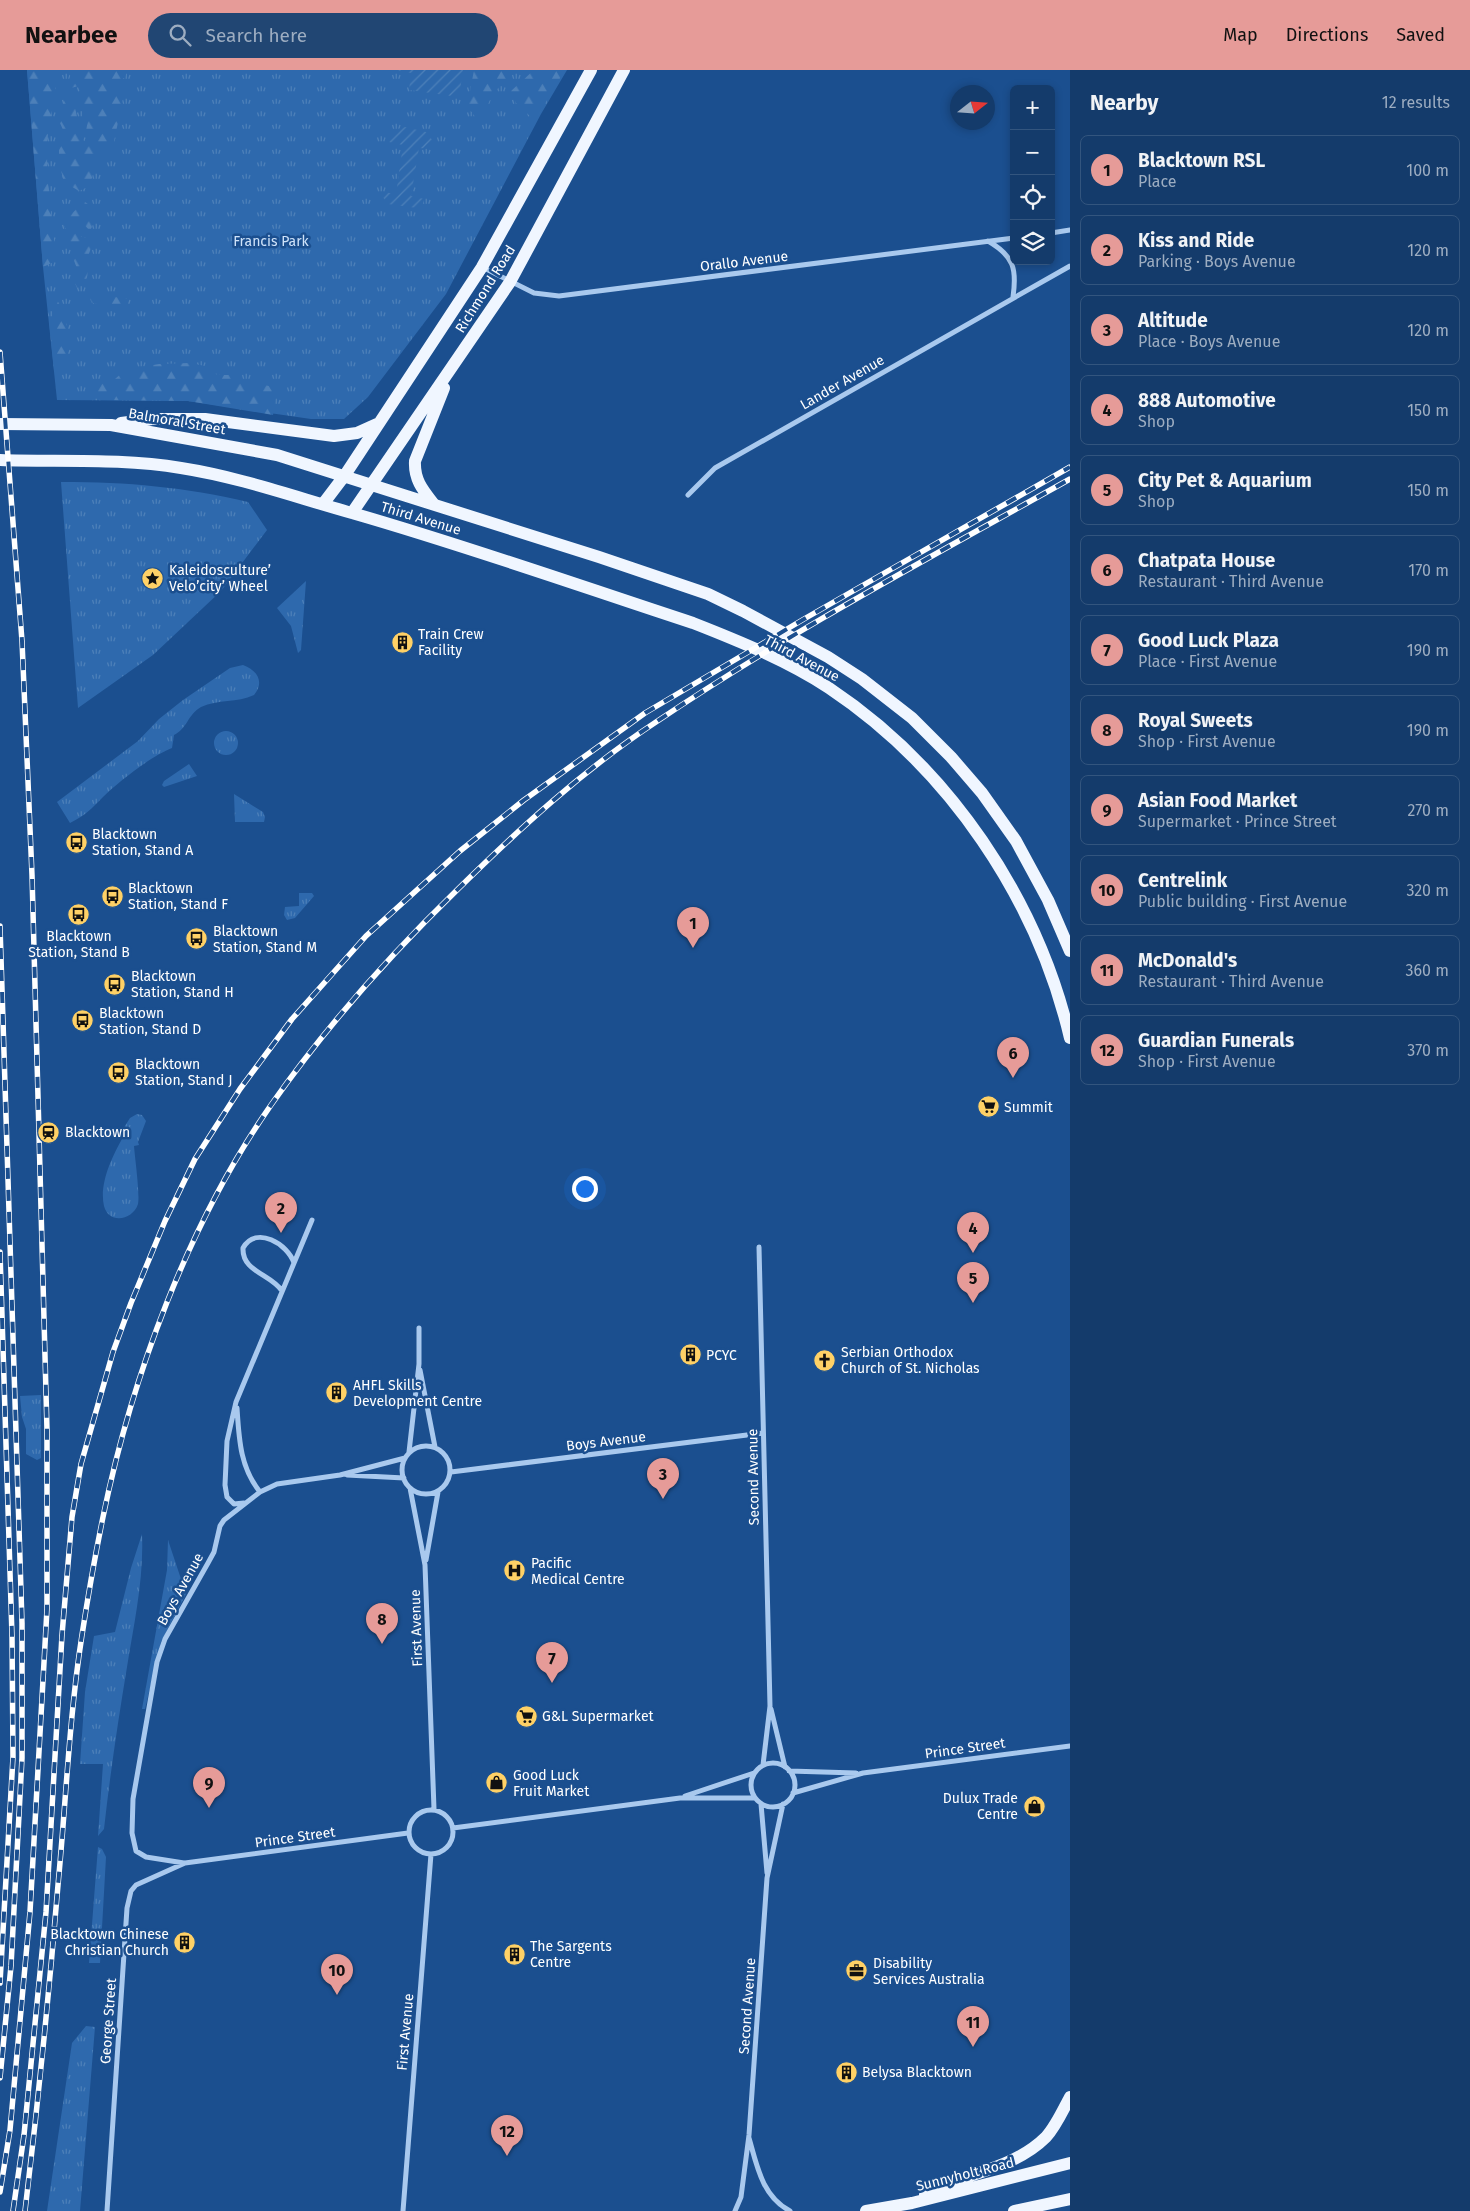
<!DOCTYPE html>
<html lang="en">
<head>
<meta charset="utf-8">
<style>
  body { margin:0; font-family:"Fira Sans",sans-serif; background:#214673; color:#f1f3f6 }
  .controls { position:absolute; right:15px; top:15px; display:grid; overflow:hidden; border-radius:8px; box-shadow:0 2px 8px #0003 }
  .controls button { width:45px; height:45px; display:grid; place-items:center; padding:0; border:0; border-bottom:1px solid #33557e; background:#143b6b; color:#f1f3f6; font:25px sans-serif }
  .compass { position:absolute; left:950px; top:15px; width:45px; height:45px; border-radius:50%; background:#143b6b; box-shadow:0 2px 8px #0003; rotate:73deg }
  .you { position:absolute; left:584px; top:1118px; width:18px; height:18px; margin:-12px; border:4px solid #fff; border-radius:50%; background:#1a73e8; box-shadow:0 0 0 8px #1a73e833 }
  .badge { display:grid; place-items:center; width:32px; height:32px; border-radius:50%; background:#e69b98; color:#111; font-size:16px; font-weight:700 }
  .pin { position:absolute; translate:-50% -41px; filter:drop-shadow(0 1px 2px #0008) }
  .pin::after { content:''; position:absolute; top:26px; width:18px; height:15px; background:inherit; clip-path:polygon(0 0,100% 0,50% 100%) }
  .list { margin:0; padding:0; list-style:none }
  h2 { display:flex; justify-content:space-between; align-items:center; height:65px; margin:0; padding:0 20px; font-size:21px }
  h2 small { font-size:16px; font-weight:400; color:#9dadc1 }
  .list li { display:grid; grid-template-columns:32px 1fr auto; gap:15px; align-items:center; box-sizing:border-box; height:70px; margin:0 10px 10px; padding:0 10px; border:1px solid #33557e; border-radius:8px }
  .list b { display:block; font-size:19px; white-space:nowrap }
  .list p { margin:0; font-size:16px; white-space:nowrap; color:#9dadc1 }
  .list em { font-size:16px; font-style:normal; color:#9dadc1 }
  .icon { flex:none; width:28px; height:28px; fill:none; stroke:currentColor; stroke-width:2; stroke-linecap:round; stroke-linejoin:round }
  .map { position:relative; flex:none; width:1070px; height:2141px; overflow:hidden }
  header { display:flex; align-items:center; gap:30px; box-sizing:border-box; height:70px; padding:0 25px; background:#e69b98; color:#111 }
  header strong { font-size:24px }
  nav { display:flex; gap:28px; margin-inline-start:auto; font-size:18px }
  .search { width:350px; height:45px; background:#214673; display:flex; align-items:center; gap:12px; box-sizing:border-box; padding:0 18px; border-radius:28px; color:#9dadc1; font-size:19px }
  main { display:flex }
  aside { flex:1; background:#143b6b }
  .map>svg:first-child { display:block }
  .grass { fill:url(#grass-tufts) }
  .forest { fill:url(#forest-firs) }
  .garden { fill:url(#garden-furrows) }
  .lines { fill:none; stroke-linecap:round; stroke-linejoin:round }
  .street { stroke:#a9c9ee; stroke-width:5 }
  .primary { stroke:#f0f6ff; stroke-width:12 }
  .rail-casing { stroke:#fff; stroke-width:5.5 }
  .rail { stroke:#1b4f8f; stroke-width:4; stroke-dasharray:11; stroke-linecap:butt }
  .labels { text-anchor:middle; stroke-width:5; stroke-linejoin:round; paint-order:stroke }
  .park-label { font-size:14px; fill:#cfe3fa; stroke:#1b4f8f }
  .street-label { font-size:14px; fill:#fff; stroke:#1b4f8f }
  .poi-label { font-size:14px; fill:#fff; stroke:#1b4f8f; text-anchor:start }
</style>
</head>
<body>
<header>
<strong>Nearbee</strong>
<div class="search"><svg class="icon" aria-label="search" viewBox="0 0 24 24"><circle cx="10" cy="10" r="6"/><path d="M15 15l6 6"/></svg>Search here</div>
<nav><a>Map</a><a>Directions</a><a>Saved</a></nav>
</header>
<main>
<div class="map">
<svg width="1070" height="2141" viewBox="0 0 1070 2141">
  <defs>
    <pattern id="grass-tufts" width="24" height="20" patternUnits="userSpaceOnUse" patternTransform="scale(1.25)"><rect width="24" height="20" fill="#2e69ad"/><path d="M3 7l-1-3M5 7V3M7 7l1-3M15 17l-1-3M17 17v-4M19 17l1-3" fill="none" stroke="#4d80b9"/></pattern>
    <pattern id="forest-firs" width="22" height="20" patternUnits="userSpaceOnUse" patternTransform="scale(1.25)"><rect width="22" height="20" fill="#2e69ad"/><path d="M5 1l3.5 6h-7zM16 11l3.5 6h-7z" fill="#4d80b9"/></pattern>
    <pattern id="garden-furrows" width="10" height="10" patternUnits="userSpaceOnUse" patternTransform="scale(1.25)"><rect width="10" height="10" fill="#2e69ad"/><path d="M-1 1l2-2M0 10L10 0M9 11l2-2" fill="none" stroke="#4d80b9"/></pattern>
  </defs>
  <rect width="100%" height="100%" fill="#1b4f8f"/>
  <!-- grass -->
  <path class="grass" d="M27 0H567L541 44 446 224 368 327 344 349H311L188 331 57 330 43 197Z
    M61 412C128 412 184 417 248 432L267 460 221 521 153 585 78 638Z
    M306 511 301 580 298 583 291 556 277 538Z
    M243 595C257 600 265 612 254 625 237 633 218 629 201 637 188 644 187 659 174 665L172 678C153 685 118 712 103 727 91 739 86 745 70 753L57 732 138 671 159 649 183 630 230 598Z
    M214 673a12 12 0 1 1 24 0a12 12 0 1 1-24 0Z
    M189 694 197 706 164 717 162 715 164 711Z
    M234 724 263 742 265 747 264 752H235Z
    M299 823H312L314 826 295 848 287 850 284 845 285 837 299 836Z
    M137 1044 142 1045 146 1051 138 1072 139 1075 134 1076C135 1089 140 1123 138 1134 133 1150 109 1155 104 1136 99 1114 112 1087 122 1069L118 1067 130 1048Z
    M41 1325V1388L37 1390 26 1384V1359L22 1347 20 1326Z
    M142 1464C144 1509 134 1553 127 1597 118 1651 110 1705 104 1759L98 1766 103 1694H80L85 1622 94 1566 115 1562 131 1498Z
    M168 1470 186 1524 161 1572 145 1639H142L167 1500Z
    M98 1777 102 1779 106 1787 100 1893H89Z
    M86 1956 95 1957 80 2141H47L72 1973Z"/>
  <!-- forest -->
  <path class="forest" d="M27 0H52C61 11 49 49 48 64 44 101 53 153 56 191L43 197Z
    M71 0H127L125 8 120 9 117 16 123 28 111 86 105 87 108 73 104 72C100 87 93 100 90 116L79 121 64 112 59 93V77L64 62 60 53 63 33 66 26 73 27 80 62 84 71 90 73 86 61 88 50 82 49V27L78 16 68 19Z
    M474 0H514L493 24 481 48 476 49 473 43 467 38Z
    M534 0H565L537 47 532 48 516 33 511 21Z
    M84 131 89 135 95 150 90 161 80 150 76 156 77 165 90 169C93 180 89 179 88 189 86 203 92 209 77 218L74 211 78 201 73 188V180L64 155C69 145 76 140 84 131Z
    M96 224 128 229 126 244 120 247 107 236 92 233 90 229Z
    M55 228C66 239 73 274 66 289 64 293 58 297 54 300L49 251 53 245 51 235Z
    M190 293 205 296 212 303 219 305H233L244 311 269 316 276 326 273 345 188 331 104 330 95 319 96 315 115 309 123 302 136 298 159 294Z"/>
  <!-- garden -->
  <path class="garden" d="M397 0H463L459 27 409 20 411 3Z
    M405 57 426 62 433 71 431 79 419 78 411 126 424 129 423 134 417 138 388 134 382 126 383 122 396 124 403 75 389 72 395 60Z"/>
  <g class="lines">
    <!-- street -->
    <path class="street" d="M1051 163 1070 160
      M988 171C1014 186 1017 199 1013 227
      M482 197 534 223 559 226 1014 168
      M688 425 715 398 1070 196
      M759 1177 770 1636 763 1695
      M282 1221C271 1204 242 1202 243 1178 256 1155 288 1174 294 1193
      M420 1300 435 1377
      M237 1338C239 1369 240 1397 260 1422
      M402 1400a24 24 0 1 1 48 0a24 24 0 1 1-48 0Z
      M409 1382 419 1294V1258
      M451 1402 763 1363
      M347 1405 404 1408
      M410 1418 425 1495 434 1739
      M244 1433 234 1434 227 1427 225 1415 227 1371 236 1332 312 1150
      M426 1490 438 1422
      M771 1639 785 1697
      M751 1715a22 22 0 1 1 44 0a22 22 0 1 1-44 0Z
      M789 1701 856 1703
      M793 1723 863 1703 1070 1676
      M685 1726 754 1703
      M761 1734 767 1803
      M409 1762a22 22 0 1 1 44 0a22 22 0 1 1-44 0Z
      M453 1758 680 1728H755
      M184 1793 146 1787 136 1781 132 1763 133 1729 157 1592 165 1569 208 1493 214 1482 220 1456 224 1450 260 1422 277 1414 340 1405 405 1388
      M749 2068C757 2096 762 2126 790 2141
      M107 2141 127 1838 131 1821 136 1815 185 1793 408 1763
      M403 2141 431 1784
      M735 2141 741 2127 749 2065 767 1808 783 1734"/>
    <!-- primary -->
    <path class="primary" d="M121 353 152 349H205L334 366 357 363 377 354
      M0 354 111 355 277 385 599 487 708 524 743 541 828 587 862 609 912 648 951 687 982 723 1016 771 1048 830 1070 881
      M0 390C60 392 121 388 181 398 239 407 295 427 352 443 467 476 580 516 693 553 739 571 788 591 829 618 949 698 1037 828 1070 968
      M433 433C422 419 414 409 415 391L444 318
      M323 434 345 405 482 197 591 0
      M352 443 510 212 624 0
      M925 2125C963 2103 1013 2100 1046 2067 1056 2056 1063 2040 1070 2027
      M866 2141 912 2133 1070 2093
      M1014 2141 1070 2129"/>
    <defs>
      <path id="rail" d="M0 282 22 571 32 805 47 1360V1539L30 1842 10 2060 0 2122
        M0 856 22 1553V1688L11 1896 0 2008
        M0 1182 12 1566 13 1687 0 1913
        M13 2141 24 2065 46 1842 62 1565 72 1447 81 1394 113 1282 131 1233 165 1151 195 1089 240 1019 292 949 366 866 460 781 524 730 645 643 804 549 1070 397
        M25 2141C38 2033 49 1924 58 1815 66 1732 69 1648 82 1565 88 1526 95 1486 103 1447 132 1306 188 1154 271 1035 325 958 388 887 456 821 518 760 583 700 656 652 788 563 931 487 1070 409"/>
    </defs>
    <!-- rail casing -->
    <use href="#rail" class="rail-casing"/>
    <!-- rail -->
    <use href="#rail" class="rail"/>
  </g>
  <!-- icons -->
  <defs>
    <symbol id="sight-disc" viewBox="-11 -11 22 22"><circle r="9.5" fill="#ffd166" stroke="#1b4f8f"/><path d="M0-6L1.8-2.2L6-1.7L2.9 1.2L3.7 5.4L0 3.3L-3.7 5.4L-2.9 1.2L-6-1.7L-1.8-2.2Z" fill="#111"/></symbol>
    <symbol id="building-disc" viewBox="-11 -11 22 22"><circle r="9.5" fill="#ffd166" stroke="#1b4f8f"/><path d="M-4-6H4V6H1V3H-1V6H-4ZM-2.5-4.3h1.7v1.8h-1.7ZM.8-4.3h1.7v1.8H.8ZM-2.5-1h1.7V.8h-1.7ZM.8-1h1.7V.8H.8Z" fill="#111"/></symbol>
    <symbol id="bus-disc" viewBox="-11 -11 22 22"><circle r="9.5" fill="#ffd166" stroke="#1b4f8f"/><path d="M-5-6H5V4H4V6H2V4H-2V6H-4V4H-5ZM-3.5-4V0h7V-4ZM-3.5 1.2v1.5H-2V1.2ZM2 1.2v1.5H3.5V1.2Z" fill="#111"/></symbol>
    <symbol id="supermarket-disc" viewBox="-11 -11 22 22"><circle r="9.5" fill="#ffd166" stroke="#1b4f8f"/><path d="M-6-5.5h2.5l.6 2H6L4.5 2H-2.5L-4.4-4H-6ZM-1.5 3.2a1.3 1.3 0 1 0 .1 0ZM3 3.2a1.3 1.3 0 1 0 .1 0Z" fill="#111"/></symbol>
    <symbol id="station-disc" viewBox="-11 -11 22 22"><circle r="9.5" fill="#ffd166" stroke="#1b4f8f"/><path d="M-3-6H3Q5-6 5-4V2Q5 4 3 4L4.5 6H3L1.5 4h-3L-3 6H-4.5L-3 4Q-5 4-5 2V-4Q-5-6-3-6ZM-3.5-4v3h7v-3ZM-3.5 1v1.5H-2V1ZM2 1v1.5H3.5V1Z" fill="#111"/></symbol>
    <symbol id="church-disc" viewBox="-11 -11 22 22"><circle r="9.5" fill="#ffd166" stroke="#1b4f8f"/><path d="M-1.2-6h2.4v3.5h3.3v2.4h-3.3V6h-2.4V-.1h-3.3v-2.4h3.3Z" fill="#111"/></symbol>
    <symbol id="hospital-disc" viewBox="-11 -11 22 22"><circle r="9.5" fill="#ffd166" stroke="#1b4f8f"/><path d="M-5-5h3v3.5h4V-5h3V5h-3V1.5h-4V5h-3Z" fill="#111"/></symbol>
    <symbol id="shop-disc" viewBox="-11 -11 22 22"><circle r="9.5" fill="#ffd166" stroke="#1b4f8f"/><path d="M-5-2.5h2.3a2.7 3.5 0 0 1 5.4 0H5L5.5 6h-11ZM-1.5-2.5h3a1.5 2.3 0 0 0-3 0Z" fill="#111"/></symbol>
    <symbol id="office-disc" viewBox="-11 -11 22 22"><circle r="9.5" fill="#ffd166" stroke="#1b4f8f"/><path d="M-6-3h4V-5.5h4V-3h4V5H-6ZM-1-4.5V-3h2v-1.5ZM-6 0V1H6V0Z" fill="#111"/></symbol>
  </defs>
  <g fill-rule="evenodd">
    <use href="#sight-disc" x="140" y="496" width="25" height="25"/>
    <use href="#building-disc" x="390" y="560" width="25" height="25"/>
    <use href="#bus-disc" x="64" y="760" width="25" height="25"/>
    <use href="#bus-disc" x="100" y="814" width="25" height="25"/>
    <use href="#bus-disc" x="66" y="832" width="25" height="25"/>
    <use href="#bus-disc" x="184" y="856" width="25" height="25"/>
    <use href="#bus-disc" x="102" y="902" width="25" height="25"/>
    <use href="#bus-disc" x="70" y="938" width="25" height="25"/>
    <use href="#bus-disc" x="106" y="990" width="25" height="25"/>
    <use href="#supermarket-disc" x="976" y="1024" width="25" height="25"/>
    <use href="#station-disc" x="36" y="1050" width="25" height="25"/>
    <use href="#building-disc" x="678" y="1272" width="25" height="25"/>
    <use href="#church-disc" x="812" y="1278" width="25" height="25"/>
    <use href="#building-disc" x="324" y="1310" width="25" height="25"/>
    <use href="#hospital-disc" x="502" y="1488" width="25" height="25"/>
    <use href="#supermarket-disc" x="514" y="1634" width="25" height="25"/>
    <use href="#shop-disc" x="484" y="1700" width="25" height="25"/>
    <use href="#shop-disc" x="1022" y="1724" width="25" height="25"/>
    <use href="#building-disc" x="172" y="1860" width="25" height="25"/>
    <use href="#building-disc" x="502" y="1872" width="25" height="25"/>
    <use href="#office-disc" x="844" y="1888" width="25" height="25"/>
    <use href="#building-disc" x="834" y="1990" width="25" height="25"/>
  </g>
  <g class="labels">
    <!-- park labels -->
    <g class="park-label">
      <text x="271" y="176">Francis Park</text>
    </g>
    <!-- street labels -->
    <g class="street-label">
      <text transform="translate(744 191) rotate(-7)" y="5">Orallo Avenue</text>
      <text transform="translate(485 219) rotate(-58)" y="5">Richmond Road</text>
      <text transform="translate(842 312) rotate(-30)" y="5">Lander Avenue</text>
      <text transform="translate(177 351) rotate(10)" y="5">Balmoral Street</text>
      <text transform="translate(421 448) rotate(17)" y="5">Third Avenue</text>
      <text transform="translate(802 588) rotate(28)" y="5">Third Avenue</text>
      <text transform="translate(606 1371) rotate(-7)" y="5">Boys Avenue</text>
      <text transform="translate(753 1407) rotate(-91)" y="5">Second Avenue</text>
      <text transform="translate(180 1519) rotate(-61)" y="5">Boys Avenue</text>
      <text transform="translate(416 1558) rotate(-92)" y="5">First Avenue</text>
      <text transform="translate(965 1678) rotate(-8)" y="5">Prince Street</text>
      <text transform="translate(295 1767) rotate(-8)" y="5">Prince Street</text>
      <text transform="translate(747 1936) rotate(-86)" y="5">Second Avenue</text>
      <text transform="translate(108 1951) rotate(-86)" y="5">George Street</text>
      <text transform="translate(405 1962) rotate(-85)" y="5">First Avenue</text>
      <text transform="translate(965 2104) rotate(-14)" y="5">Sunnyholt Road</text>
    </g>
    <!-- poi labels -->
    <g class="poi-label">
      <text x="169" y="505">Kaleidosculture’<tspan x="169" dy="16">Velo’city’ Wheel</tspan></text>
      <text x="418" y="569">Train Crew<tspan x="418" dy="16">Facility</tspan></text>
      <text x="92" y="769">Blacktown<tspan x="92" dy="16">Station, Stand A</tspan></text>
      <text x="128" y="823">Blacktown<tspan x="128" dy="16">Station, Stand F</tspan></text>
      <text x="213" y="866">Blacktown<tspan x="213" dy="16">Station, Stand M</tspan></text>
      <text x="79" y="871" text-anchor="middle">Blacktown<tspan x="79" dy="16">Station, Stand B</tspan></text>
      <text x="131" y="911">Blacktown<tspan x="131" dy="16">Station, Stand H</tspan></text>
      <text x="99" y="948">Blacktown<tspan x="99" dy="16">Station, Stand D</tspan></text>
      <text x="135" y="999">Blacktown<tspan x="135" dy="16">Station, Stand J</tspan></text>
      <text x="1004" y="1042">Summit</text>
      <text x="65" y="1067">Blacktown</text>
      <text x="841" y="1287">Serbian Orthodox<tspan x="841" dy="16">Church of St. Nicholas</tspan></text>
      <text x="706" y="1290">PCYC</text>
      <text x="353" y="1320">AHFL Skills<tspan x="353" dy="16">Development Centre</tspan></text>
      <text x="531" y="1498">Pacific<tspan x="531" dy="16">Medical Centre</tspan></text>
      <text x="542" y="1651">G&amp;L Supermarket</text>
      <text x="513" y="1710">Good Luck<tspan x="513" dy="16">Fruit Market</tspan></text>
      <text x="1018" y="1733" text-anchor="end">Dulux Trade<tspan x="1018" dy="16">Centre</tspan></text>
      <text x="169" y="1869" text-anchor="end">Blacktown Chinese<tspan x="169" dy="16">Christian Church</tspan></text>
      <text x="530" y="1881">The Sargents<tspan x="530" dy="16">Centre</tspan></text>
      <text x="873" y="1898">Disability<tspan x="873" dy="16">Services Australia</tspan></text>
      <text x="862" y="2007">Belysa Blacktown</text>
    </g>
  </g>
</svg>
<div class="controls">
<button>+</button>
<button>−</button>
<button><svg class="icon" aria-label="locate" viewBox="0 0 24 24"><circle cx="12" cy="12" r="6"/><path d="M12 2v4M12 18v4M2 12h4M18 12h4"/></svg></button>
<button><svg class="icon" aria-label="layers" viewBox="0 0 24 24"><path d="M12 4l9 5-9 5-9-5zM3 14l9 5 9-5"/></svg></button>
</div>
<svg class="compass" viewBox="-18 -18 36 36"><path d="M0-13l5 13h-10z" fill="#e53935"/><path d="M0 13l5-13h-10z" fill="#9dadc1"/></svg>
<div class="you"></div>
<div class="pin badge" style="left:693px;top:878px">1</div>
<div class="pin badge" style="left:281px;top:1163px">2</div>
<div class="pin badge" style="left:663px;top:1429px">3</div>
<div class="pin badge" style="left:973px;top:1183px">4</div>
<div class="pin badge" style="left:973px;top:1233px">5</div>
<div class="pin badge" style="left:1013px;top:1008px">6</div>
<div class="pin badge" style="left:552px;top:1613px">7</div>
<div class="pin badge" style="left:382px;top:1574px">8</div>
<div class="pin badge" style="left:209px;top:1738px">9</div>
<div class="pin badge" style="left:337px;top:1925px">10</div>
<div class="pin badge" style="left:973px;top:1977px">11</div>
<div class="pin badge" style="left:507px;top:2086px">12</div>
</div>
<aside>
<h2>Nearby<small>12 results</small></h2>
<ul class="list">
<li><span class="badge">1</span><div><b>Blacktown RSL</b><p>Place</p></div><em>100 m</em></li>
<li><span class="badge">2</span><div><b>Kiss and Ride</b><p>Parking · Boys Avenue</p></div><em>120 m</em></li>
<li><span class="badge">3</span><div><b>Altitude</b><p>Place · Boys Avenue</p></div><em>120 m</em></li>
<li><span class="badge">4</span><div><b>888 Automotive</b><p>Shop</p></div><em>150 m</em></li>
<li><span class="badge">5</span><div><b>City Pet &amp; Aquarium</b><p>Shop</p></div><em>150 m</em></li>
<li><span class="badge">6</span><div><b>Chatpata House</b><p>Restaurant · Third Avenue</p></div><em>170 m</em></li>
<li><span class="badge">7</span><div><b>Good Luck Plaza</b><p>Place · First Avenue</p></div><em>190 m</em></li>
<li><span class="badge">8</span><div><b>Royal Sweets</b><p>Shop · First Avenue</p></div><em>190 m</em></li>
<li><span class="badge">9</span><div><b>Asian Food Market</b><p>Supermarket · Prince Street</p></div><em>270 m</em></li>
<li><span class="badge">10</span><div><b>Centrelink</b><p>Public building · First Avenue</p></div><em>320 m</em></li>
<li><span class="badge">11</span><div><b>McDonald's</b><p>Restaurant · Third Avenue</p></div><em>360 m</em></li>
<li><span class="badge">12</span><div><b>Guardian Funerals</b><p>Shop · First Avenue</p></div><em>370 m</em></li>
</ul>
</aside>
</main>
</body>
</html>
